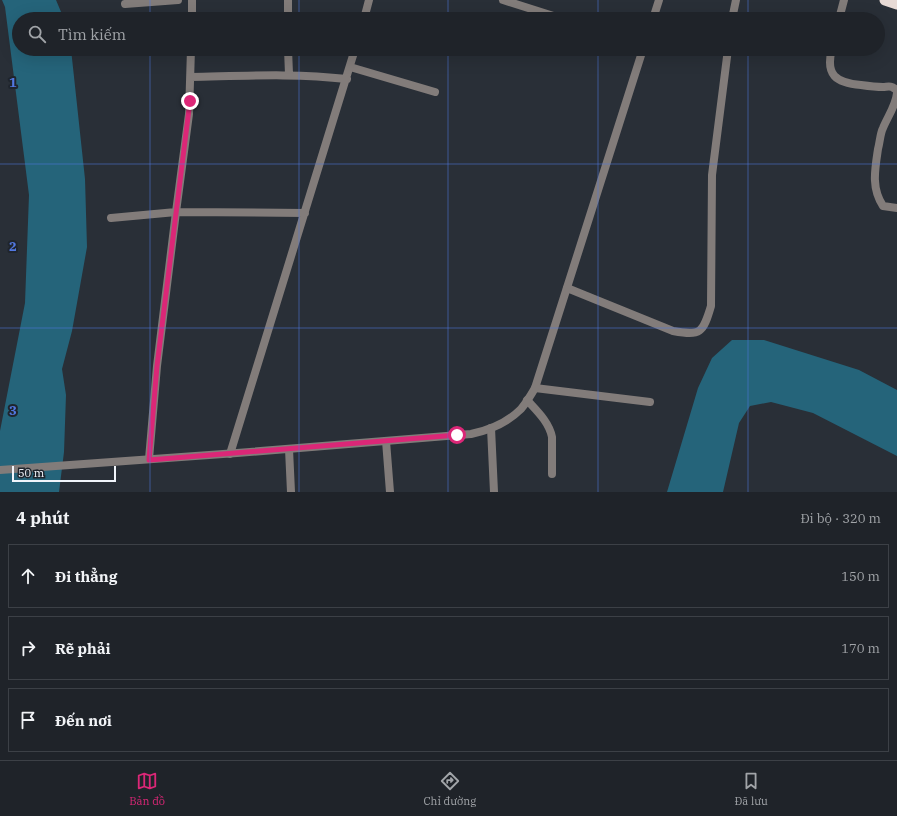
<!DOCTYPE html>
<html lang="vi">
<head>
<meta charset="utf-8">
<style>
  body { margin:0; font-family:"IBM Plex Serif",serif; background:#272b31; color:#f1f3f6 }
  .scale { position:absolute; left:12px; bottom:10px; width:104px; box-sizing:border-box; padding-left:4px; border:2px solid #f1f5fb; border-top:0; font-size:11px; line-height:14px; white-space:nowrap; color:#f1f5fb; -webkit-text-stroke:3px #1f252d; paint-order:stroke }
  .stop { position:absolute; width:12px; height:12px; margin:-9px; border:3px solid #db2777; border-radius:50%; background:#fff }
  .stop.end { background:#db2777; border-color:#fff; box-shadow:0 1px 4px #0008 }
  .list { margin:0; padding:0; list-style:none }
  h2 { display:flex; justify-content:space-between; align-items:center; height:52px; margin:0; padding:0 16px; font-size:17px }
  h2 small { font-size:13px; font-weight:400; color:#a1a4a8 }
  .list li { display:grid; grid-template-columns:26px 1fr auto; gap:12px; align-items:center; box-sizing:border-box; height:64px; margin:0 8px 8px; padding:0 8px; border:1px solid #3c4046; border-radius:0px }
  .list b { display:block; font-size:15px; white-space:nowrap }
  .list em { font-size:13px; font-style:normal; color:#a1a4a8 }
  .icon { flex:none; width:22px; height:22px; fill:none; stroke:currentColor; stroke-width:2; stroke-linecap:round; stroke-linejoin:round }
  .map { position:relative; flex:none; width:897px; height:492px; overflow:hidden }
  .search { position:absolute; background:#1f2329; box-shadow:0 4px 16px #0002; left:12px; right:12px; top:12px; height:44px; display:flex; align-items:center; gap:10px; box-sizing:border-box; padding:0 14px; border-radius:22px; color:#a1a4a8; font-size:15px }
  .sheet { height:268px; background:#1f2329 }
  nav { display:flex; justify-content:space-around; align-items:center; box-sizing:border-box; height:56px; border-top:1px solid #3c4046; background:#1f2329; font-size:11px; color:#a1a4a8 }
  nav a { display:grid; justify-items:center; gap:2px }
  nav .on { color:#db2777 }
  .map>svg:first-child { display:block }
  .water { fill:#25647a }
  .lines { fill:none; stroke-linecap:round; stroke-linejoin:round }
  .service { stroke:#827c7a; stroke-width:8 }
  .minor { stroke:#827c7a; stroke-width:8 }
  .tertiary { stroke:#827c7a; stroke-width:8 }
  .trunk { stroke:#e7dad5; stroke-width:11 }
  .route { stroke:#db2777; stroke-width:5 }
  .grid { fill:none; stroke:#5278e1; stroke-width:1; stroke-opacity:0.55 }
  .grid-label { font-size:13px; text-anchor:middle; font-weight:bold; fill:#5278e1; stroke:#1f252d; stroke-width:4; stroke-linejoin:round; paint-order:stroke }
</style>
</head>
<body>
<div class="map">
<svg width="897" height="492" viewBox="0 0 897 492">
  <rect width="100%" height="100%" fill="#292f37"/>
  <!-- water -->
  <path class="water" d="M2 0H56L64 19H19V49H71L85 179 87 247 72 331 62 369 66 395 64 452 59 492H0V431L25 303 29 195 5 7Z
    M732 340H764L859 370 897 390V456L813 413 771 402 750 406 739 423 723 492H667L698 388 712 358Z"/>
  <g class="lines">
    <!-- service -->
    <path class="service" d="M125 4 178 0
      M350 67 435 92
      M527 400C537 411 549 422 552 437V474"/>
    <!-- minor -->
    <path class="minor" d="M288 0V19
      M503 0 563 19
      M192 19V0
      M364 19 369 0
      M732 19 736 0
      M839 19 844 0
      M288 49 289 74
      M832 49C825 75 836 83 861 85 868 86 876 87 883 87 886 87 889 86 892 87L897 90V92
      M191 77C243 76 295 73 347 79
      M897 93C896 105 888 116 883 128 880 134 880 142 878 149 875 169 871 188 883 206L897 208
      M111 218 176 212 305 213
      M567 288 673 331C701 336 703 333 711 306L712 175 728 49
      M535 388 650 402
      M491 428 494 492
      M386 441 390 492
      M289 449 291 492
      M230 454 355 49
      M149 459 157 366 176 212 189 114 191 49"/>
    <!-- tertiary -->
    <path class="tertiary" d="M653 19 659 0
      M0 470 237 453 471 434C490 430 507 423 521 409 526 403 531 395 535 388L643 49"/>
    <!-- trunk -->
    <path class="trunk" d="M885 0 897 4"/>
  </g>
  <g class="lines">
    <!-- route -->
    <path class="route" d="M190 101 157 366 149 460 457 435"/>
  </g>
  <!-- grid -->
  <path class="grid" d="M150 0V19M299 0V19M448 0V19M598 0V19M748 0V19M150 49V492M299 49V492M448 49V492M598 49V492M748 49V492M0 164H897M0 328H897"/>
  <g class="grid-label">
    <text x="13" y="87">1</text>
    <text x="13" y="251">2</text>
    <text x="13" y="415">3</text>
  </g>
</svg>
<div class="scale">50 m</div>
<div class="stop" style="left:457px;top:435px"></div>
<div class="stop end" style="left:190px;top:101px"></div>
<div class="search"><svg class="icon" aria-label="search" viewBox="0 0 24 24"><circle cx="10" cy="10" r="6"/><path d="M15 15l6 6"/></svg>Tìm kiếm</div>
</div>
<section class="sheet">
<h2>4 phút<small>Đi bộ · 320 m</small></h2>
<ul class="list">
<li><svg class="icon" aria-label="ahead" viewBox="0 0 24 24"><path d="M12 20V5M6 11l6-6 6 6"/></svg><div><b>Đi thẳng</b></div><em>150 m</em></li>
<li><svg class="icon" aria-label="right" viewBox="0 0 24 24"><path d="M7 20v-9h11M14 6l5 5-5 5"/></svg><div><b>Rẽ phải</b></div><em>170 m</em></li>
<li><svg class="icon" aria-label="arrive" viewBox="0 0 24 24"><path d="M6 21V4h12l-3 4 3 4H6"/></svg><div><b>Đến nơi</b></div></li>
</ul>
</section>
<nav>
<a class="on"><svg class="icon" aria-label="map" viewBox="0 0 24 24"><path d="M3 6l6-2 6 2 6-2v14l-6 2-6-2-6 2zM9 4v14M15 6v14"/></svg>Bản đồ</a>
<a><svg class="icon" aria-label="directions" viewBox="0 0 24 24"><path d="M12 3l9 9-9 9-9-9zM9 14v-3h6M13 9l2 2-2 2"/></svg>Chỉ đường</a>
<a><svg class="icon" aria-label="saved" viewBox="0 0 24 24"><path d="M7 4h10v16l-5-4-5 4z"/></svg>Đã lưu</a>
</nav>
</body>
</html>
